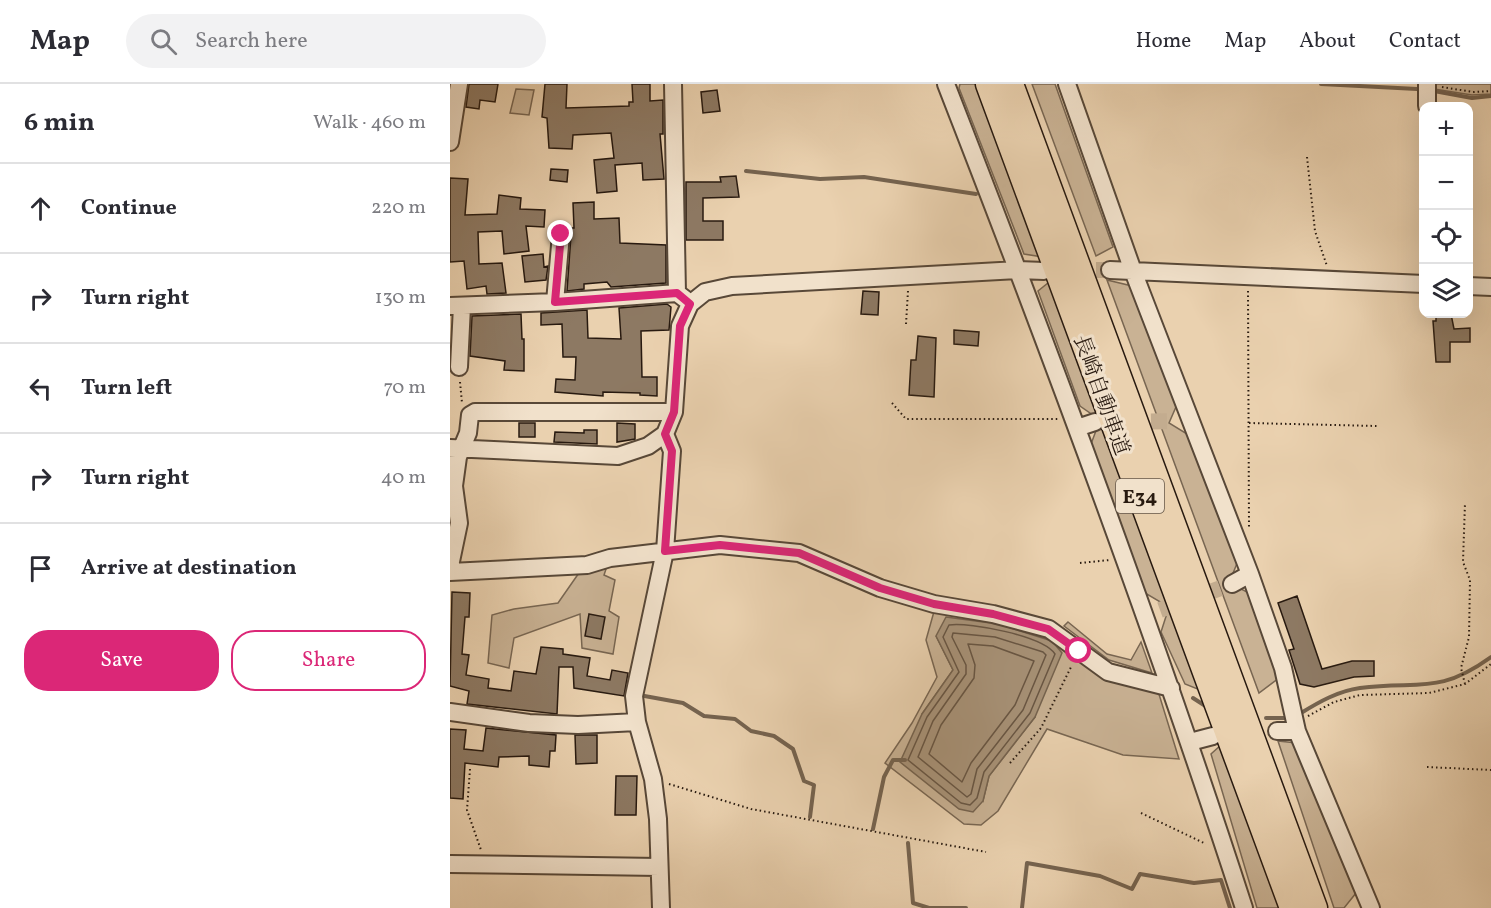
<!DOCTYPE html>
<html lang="en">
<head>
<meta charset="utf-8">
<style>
  body { margin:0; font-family:Vollkorn,"Noto Serif JP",serif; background:#f2f2f3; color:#2b2b33 }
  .controls { position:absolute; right:18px; top:18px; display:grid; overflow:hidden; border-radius:12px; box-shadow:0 6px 24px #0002 }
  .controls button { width:54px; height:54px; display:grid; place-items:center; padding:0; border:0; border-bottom:2px solid #e1e1e2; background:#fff; color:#2b2b33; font:30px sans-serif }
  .stop { position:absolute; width:18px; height:18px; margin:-14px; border:4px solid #db2777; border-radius:50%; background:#fff }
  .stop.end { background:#db2777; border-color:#fff; box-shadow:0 2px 6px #0008 }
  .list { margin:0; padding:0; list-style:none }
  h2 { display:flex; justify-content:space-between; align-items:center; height:78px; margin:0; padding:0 24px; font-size:26px }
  h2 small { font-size:20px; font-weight:400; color:#7c7c81 }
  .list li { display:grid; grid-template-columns:39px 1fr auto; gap:18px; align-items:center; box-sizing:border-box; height:90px; padding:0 24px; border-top:2px solid #e1e1e2 }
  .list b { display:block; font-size:22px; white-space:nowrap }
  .list em { font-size:20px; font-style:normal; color:#7c7c81 }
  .actions { display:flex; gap:12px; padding:18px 24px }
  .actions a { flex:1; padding:14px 0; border:2px solid #db2777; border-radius:24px; text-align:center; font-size:21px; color:#db2777 }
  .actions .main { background:#db2777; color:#fff }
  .icon { flex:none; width:33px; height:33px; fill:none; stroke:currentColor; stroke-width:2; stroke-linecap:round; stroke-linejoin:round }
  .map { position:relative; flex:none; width:1041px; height:824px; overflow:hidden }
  header { display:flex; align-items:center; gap:36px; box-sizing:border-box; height:84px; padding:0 30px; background:#fff; border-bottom:2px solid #e1e1e2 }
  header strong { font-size:28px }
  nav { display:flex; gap:33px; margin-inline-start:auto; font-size:21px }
  .search { width:420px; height:54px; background:#f2f2f3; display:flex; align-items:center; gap:15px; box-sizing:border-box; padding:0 21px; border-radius:33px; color:#7c7c81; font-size:22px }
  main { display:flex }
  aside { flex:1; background:#fff }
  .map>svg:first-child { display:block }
  .green { fill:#c9b294; stroke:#786652; stroke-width:1.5; fill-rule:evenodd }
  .water { fill:#a89379; stroke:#75634f; stroke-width:1.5 }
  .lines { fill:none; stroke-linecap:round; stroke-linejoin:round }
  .shore { stroke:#685644; stroke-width:1.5 }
  .stream { stroke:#75634f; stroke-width:4 }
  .building { fill:#8d7963; stroke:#281a10; stroke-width:1.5 }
  .minor-tunnel { stroke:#c3ac8f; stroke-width:16; stroke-dasharray:16 8; stroke-linecap:butt }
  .minor-casing { stroke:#584838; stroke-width:20 }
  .highway-casing { stroke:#281a10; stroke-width:27 }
  .path { stroke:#281a10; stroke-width:2; stroke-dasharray:1.5 3; stroke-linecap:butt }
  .minor { stroke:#f1e1cb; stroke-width:16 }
  .highway { stroke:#ead1af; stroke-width:24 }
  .route { stroke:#db2777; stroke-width:8 }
  .labels { text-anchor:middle; stroke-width:6; stroke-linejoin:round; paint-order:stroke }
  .shield { fill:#f1e1cb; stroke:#645648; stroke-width:1.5 }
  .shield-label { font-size:20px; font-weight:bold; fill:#281a10 }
  .street-label { font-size:21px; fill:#281a10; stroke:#f1e1cb }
</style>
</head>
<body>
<header>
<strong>Map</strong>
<div class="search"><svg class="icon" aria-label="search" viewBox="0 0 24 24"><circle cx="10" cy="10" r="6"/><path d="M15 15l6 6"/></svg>Search here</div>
<nav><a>Home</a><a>Map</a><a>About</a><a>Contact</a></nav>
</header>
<main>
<aside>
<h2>6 min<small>Walk · 460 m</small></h2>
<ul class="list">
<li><svg class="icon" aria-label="ahead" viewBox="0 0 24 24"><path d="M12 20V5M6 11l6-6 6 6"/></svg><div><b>Continue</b></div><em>220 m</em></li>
<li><svg class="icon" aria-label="right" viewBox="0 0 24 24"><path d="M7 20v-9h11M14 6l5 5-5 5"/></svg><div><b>Turn right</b></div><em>130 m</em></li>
<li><svg class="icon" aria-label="left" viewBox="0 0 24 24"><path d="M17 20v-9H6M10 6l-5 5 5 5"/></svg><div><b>Turn left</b></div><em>70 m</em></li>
<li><svg class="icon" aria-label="right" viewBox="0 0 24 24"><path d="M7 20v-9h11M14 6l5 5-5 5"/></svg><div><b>Turn right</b></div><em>40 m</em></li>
<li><svg class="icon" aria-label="arrive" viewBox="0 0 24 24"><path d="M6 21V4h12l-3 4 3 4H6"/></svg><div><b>Arrive at destination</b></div></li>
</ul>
<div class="actions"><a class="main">Save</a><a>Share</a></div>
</aside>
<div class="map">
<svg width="1041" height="824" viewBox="0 0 1041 824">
  <rect width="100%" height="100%" fill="#ead1af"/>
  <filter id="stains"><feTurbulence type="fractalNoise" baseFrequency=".00333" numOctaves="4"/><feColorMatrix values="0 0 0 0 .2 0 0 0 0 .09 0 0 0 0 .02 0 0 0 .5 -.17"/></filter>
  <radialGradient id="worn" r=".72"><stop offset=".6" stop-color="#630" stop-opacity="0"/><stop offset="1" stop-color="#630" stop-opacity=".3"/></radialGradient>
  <!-- green -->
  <path class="green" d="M510 0H528L593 173 574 170 509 4Z
    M582 0H605L663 163 646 172Z
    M983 0H1041V10L1022 11 984 5Z
    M66 5 84 6 79 31 60 29Z
    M603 195 755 608 735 600 711 548 719 523 695 509 641 360 650 336 630 322 588 207Z
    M657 196 682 202 729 316 719 339 742 353 788 477 779 499 801 510 829 594 809 609Z
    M158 479 154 491 165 496 159 527 169 533 163 570 132 564 130 530 64 554 59 584 38 579 42 531 64 525 108 519 131 486Z
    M485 524 608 554 708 607 729 675 673 671 597 645 548 727 531 741 514 740 435 679 462 639 487 593 476 556ZM486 552 585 633 539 692 533 717 472 630 503 586Z
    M618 538 657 570 681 576 691 558 702 589 659 576 614 542Z
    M828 657 847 659 906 809 894 824H884Z
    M772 660 832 824H807L761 670Z"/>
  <!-- water -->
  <path class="water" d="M496 533 548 540 602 557 612 569 585 633 539 692 533 717 523 728 509 725 450 678 472 630 503 586 486 552Z"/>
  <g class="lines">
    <!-- shore -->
    <path class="shore" d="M499 541C521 538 593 552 605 570L580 629 534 688 527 714 520 721 511 719 458 676 477 633 509 588 493 553Z
      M503 549 545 553 593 568 596 571 573 626 527 685 521 710 517 713 468 673 483 637 516 590V581L502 553Z
      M518 560 543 562 584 577 565 621 521 679 512 698 479 670 491 641 524 594 525 581Z"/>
    <!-- stream -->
    <path class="stream" d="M871 0 967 5
      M984 7 1022 14 1041 12
      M296 87 370 95 414 93 526 110
      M296 456 315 458
      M189 611 233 619 254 632 285 635 301 647 324 652 343 665 354 697 364 701 360 733
      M743 614 757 623
      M851 629C869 618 888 607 910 604 968 596 987 612 1041 573
      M816 634H835
      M423 745 434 693 443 676H455
      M458 759 463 819 479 824H516
      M572 824 577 779 650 792 682 805 690 790 744 799 771 796 780 824"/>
  </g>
  <!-- building -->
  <path class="building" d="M19 0H48L45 18 30 16 29 25 16 23Z
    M95 0H117L116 24 179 22V18H183L182 0H200V17L213 16V50H210L214 95 193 96 192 79 165 81 167 107 147 109 144 76 164 74 161 49 123 51 122 65 99 64 97 34 92 33Z
    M267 6 270 27 253 29 251 8Z
    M101 85 118 86 117 98 100 96Z
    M286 92 289 113 253 114V137H273V156H236V98H271L270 93Z
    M0 94 18 95 15 131 47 130 49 111 71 114 70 125 95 126 94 143 76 142 79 167 54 170 52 147 28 148 29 180 52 179 56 209 37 210 36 202 17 205 14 177 0 178Z
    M144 118V135L169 134 170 159 216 161V199L161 203 157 198 134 200V205L117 207 121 151 120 144H124L123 119Z
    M93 170 94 183 98 182 96 196 75 198 72 172Z
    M413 207 429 208 428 231 411 230Z
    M217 220 221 223 219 246 191 247 192 293H207V312L190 311V309L153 308V312L105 308 106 295 125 296 126 273H113L112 240 91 241V229L137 226 138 254 171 255 169 224Z
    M71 230 72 255H74V287L54 286 55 277 20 272 22 232Z
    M986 230H1001L1004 245 1020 244V258H1000V278H986L983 237H986Z
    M504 246 529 248 528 262 504 260Z
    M468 252 486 254 484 313 459 311 461 276H466Z
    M69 339H85V353H69Z
    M167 339 185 340V355L167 358Z
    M134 346H147V360L104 358 105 348 134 349Z
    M2 508 20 509 19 533H15L12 570 19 571 16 591 39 595 38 604 61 607 64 587 86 590 91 563 113 565V570L140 574 137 592 160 596 162 586 178 589 174 612 124 604 123 583H109L107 630 17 620 19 607 0 602Z
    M847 512 872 585 902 577H924V592L904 593 864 603 850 600 839 566 844 565 828 519Z
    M139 530 155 533 151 555 135 552Z
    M36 644 106 651 105 667H100L99 683 79 681V672L49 673 48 683 15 679 13 715 0 714V645L16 646 14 665 33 667Z
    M125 651H147V679L126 680Z
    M166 692H187L186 731H165Z"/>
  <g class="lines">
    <!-- minor-tunnel -->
    <path class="minor-tunnel" d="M622 186H660
      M677 338 724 337
      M710 526 782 500"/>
    <defs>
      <path id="minor" d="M223 0 227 209 235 215
        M496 0C602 272 704 546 794 824
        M617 0 683 187 800 490 833 584 847 647 921 824
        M977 22V0
        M0 58 9 0
        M660 186 974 200
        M1018 202 1041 203
        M105 218 111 150
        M0 222 105 218 227 209
        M9 283 12 222
        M627 344 645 338
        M0 364 168 372 198 362 215 350 224 328 230 242 240 220 255 208 282 202 568 186 594 187
        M0 482 9 439 4 402 8 373 18 349 20 331 25 328H224
        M0 488 137 481 160 474 270 461 349 469 430 504 484 520 543 530 599 545 658 588 721 604
        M782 500 800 490
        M0 628 79 639 128 641 187 638
        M827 647H847
        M740 658 763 652
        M0 780 209 783
        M211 824 208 735 203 695 187 638 184 612 215 467 222 367 215 350"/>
      <path id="highway" d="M538 0 842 824
        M561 0 865 824"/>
    </defs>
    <!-- minor casing -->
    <use href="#minor" class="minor-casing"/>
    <!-- highway casing -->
    <use href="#highway" class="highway-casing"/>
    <!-- path -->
    <path class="path" d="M992 3 1023 8 1041 7
      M857 73 865 147 877 182
      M798 207 799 444
      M456 240 458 207
      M10 298 12 319
      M442 319 456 335H609
      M799 339 927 342
      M630 479 660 476
      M1015 600 1011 584 1019 553 1020 496 1013 478 1015 419
      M858 632 884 618 910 611 979 609 1015 600 1041 580
      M560 679 591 644 622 581
      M977 683 1041 686
      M20 685 17 726 31 766
      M219 700 301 725 536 768
      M691 729 756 760"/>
    <!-- minor -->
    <use href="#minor" class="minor"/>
    <!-- highway -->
    <use href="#highway" class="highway"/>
  </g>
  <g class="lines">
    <!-- route -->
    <path class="route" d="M111 150 105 218 227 209 240 220 230 242 224 328 215 350 222 367 215 467 270 461 349 469 430 504 484 520 543 530 598 545 629 567"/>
  </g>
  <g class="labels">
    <!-- shield labels -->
    <rect class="shield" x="666" y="395" width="48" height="34" rx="4.5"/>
    <g class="shield-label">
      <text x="690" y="419">E34</text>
    </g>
    <!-- street labels -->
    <g class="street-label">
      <text transform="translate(652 311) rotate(70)" y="7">長崎自動車道</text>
    </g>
  </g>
  <rect width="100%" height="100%" filter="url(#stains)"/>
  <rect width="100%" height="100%" fill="url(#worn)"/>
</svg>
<div class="controls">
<button>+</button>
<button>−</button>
<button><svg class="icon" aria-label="locate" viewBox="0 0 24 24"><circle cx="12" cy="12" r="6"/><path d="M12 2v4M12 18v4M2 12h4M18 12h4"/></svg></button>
<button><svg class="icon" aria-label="layers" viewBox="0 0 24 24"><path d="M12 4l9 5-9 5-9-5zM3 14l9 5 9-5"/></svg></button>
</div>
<div class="stop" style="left:629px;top:567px"></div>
<div class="stop end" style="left:111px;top:150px"></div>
</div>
</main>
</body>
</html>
